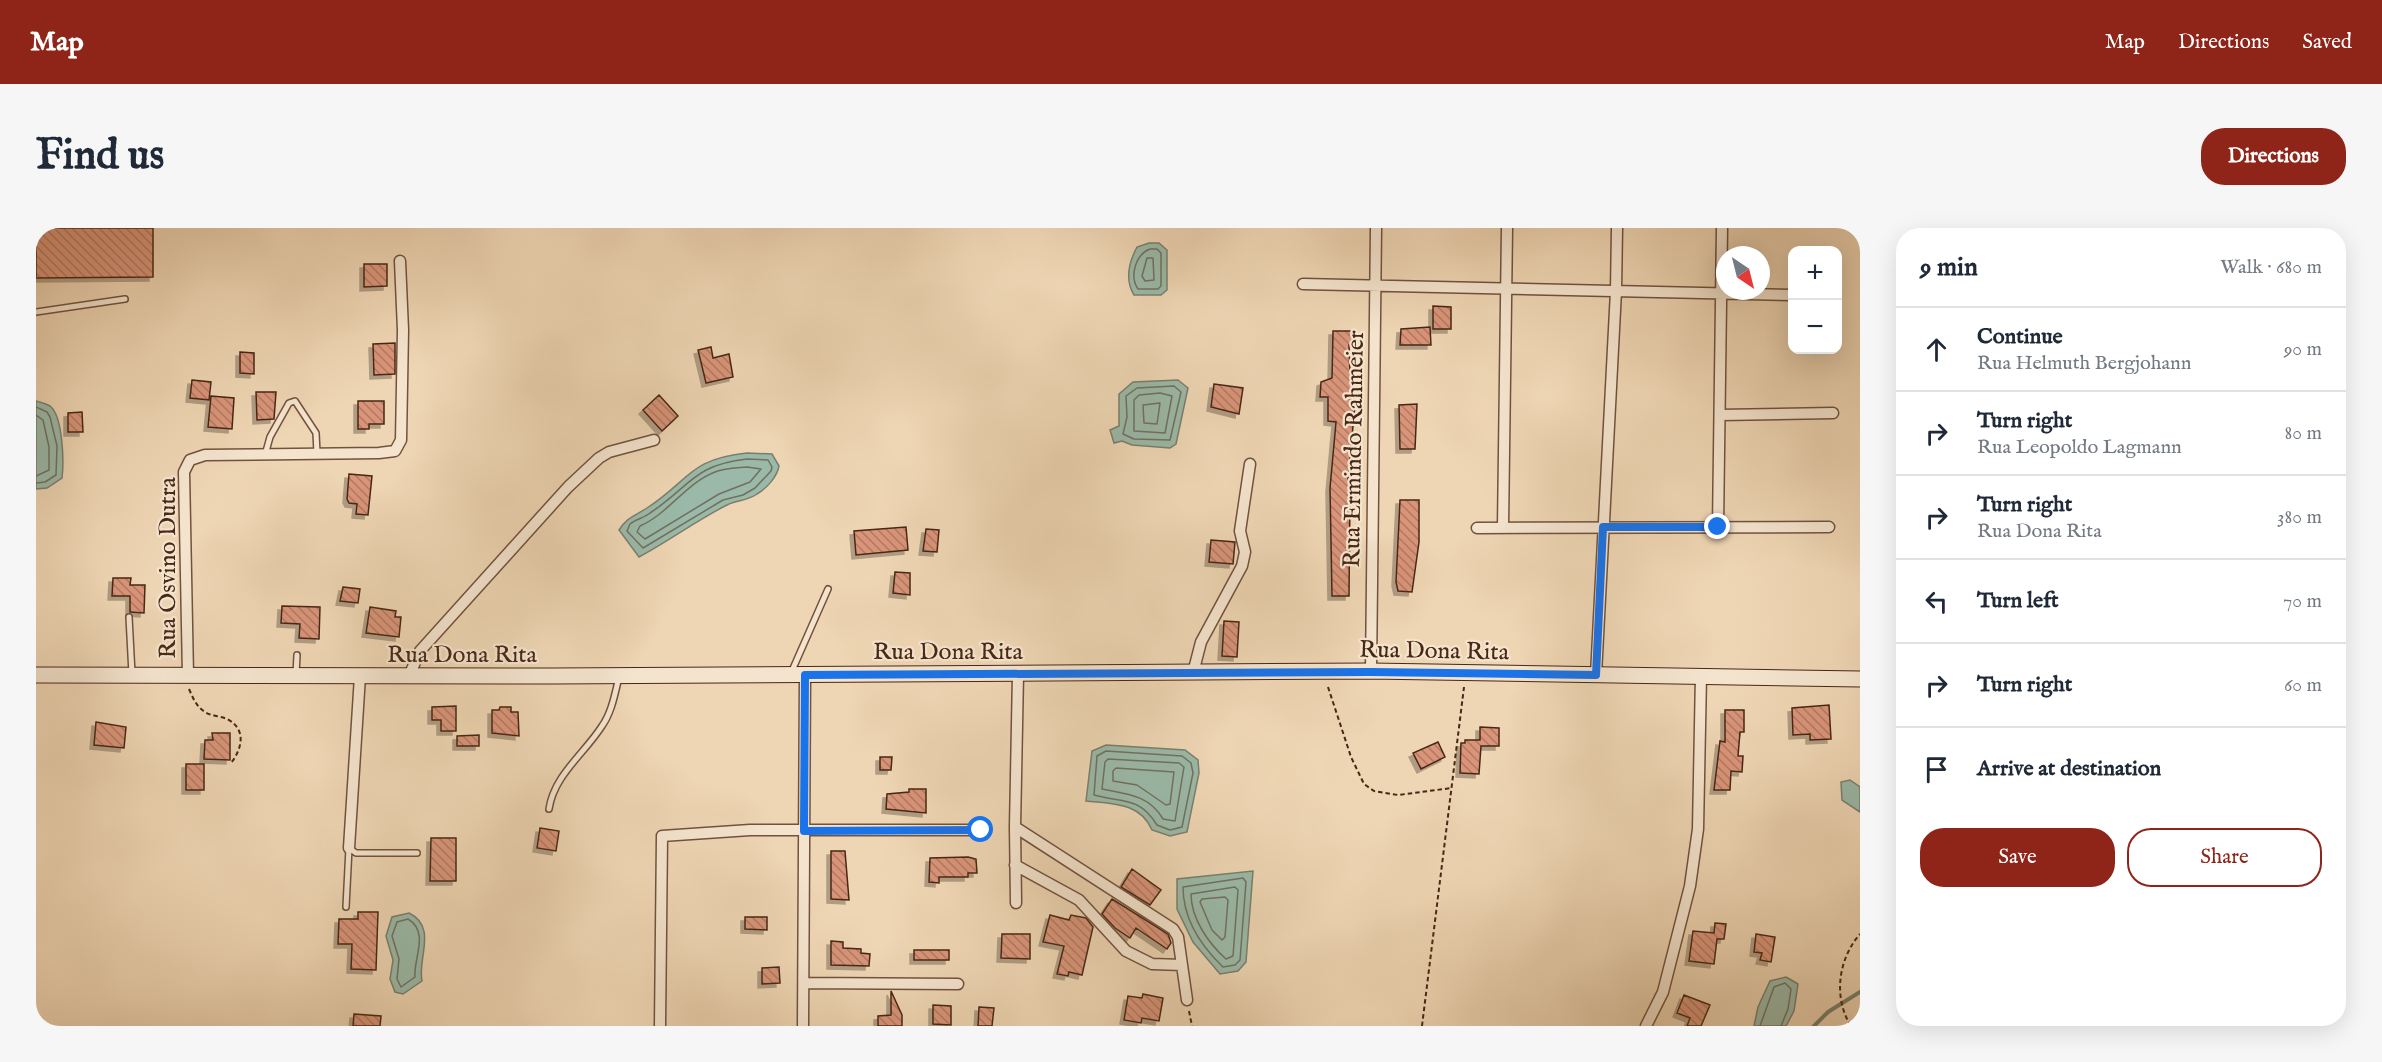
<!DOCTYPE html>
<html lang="en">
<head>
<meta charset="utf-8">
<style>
  body { margin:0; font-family:"IM FELL English",serif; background:#f6f6f7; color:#1f2937 }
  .controls { position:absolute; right:18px; top:18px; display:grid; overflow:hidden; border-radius:12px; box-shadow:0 6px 24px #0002 }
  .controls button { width:54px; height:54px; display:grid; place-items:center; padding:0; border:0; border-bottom:2px solid #e0e1e3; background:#fff; color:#1f2937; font:30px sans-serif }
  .compass { position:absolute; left:1680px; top:18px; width:54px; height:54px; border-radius:50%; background:#fff; box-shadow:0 6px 24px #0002; rotate:145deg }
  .stop { position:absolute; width:18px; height:18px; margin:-14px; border:4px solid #1a73e8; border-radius:50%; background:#fff }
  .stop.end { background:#1a73e8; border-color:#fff; box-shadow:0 2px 6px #0008 }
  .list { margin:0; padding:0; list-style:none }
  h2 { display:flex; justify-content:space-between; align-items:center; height:78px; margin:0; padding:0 24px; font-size:26px }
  h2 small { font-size:20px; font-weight:400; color:#747a83 }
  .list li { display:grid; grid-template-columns:39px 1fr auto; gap:18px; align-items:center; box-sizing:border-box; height:84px; padding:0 24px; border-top:2px solid #e0e1e3 }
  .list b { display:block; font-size:22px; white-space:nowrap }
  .list p { margin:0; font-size:20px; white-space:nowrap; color:#747a83 }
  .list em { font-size:20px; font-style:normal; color:#747a83 }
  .actions { display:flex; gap:12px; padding:18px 24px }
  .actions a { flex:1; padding:14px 0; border:2px solid #8f2418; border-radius:24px; text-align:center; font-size:21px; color:#8f2418 }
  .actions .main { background:#8f2418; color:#fff }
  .icon { flex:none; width:33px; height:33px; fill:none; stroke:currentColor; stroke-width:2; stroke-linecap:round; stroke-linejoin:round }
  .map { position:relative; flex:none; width:1824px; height:798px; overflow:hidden; border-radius:24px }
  header { display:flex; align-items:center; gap:36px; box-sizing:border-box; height:84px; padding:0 30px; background:#8f2418; color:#fff }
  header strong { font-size:28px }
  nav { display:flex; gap:33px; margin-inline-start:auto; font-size:21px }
  .intro { display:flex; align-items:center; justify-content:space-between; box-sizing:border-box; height:144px; padding:0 36px }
  h1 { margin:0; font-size:42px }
  .button { padding:15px 27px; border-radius:24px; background:#8f2418; color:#fff; font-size:21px; font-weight:700 }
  main { display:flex; gap:36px; padding:0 36px }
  aside { flex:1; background:#fff; border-radius:24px; box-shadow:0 6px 24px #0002 }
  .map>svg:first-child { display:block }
  .water { fill:#9ab9a8; stroke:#797f6e; stroke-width:1.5 }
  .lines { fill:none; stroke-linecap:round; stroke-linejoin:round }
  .shore { stroke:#71705f; stroke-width:1.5 }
  .stream { stroke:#797f6e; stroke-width:4 }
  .building { fill:url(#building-back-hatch); stroke:#482716; stroke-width:1.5; filter:url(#shadow) }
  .service-casing { stroke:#72523d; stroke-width:8 }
  .minor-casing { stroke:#72523d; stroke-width:13 }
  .secondary-casing { stroke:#482716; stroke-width:17 }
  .path { stroke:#482716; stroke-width:2; stroke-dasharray:4.5 3; stroke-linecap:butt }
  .service { stroke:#f4e4ce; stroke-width:5 }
  .minor { stroke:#f4e4ce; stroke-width:10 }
  .secondary { stroke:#f4e4ce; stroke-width:15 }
  .route { stroke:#1a73e8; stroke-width:8 }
  .labels { text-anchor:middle; stroke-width:4.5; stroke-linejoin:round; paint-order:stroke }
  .street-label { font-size:24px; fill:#482716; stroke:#f4e4ce }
</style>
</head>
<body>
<header>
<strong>Map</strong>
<nav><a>Map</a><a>Directions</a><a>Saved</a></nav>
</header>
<div class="intro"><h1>Find us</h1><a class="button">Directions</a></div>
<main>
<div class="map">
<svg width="1824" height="798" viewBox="0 0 1824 798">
  <defs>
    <pattern id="building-back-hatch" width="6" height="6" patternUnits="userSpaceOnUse" patternTransform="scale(1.5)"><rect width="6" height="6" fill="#d99479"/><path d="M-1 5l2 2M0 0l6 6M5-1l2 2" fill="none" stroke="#b27962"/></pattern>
    <filter id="shadow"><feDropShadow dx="-4" dy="4" stdDeviation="0" flood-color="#0004"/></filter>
  </defs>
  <rect width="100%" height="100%" fill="#eed5b3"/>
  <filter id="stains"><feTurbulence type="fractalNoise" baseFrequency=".00333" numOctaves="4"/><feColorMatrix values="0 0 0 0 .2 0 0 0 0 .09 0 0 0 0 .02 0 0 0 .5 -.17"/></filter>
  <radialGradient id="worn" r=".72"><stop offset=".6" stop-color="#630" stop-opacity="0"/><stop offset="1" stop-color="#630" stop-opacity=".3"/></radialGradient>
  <!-- water -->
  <path class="water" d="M1113 15H1123L1131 22V62L1125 67H1098C1089 52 1093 34 1101 19Z
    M1142 152 1152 160 1140 216 1134 220 1096 217 1086 213 1078 215 1074 202 1083 198V166L1097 154Z
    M0 173C4 174 10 176 14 178 27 188 28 234 26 250L11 260 0 261Z
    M711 225 736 226 743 238C741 249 731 260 721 266 711 273 701 272 691 277 661 292 633 313 603 329L583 302C591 289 599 288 611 280 654 252 653 231 711 225Z
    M1070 517 1149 522 1162 532 1163 545 1151 604 1134 608 1116 602C1104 574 1076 576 1050 573L1056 523Z
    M1814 552 1824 559V584L1806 572 1805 554Z
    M1217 643 1210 734 1202 743 1184 746 1157 714 1141 681V651Z
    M373 685C402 699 381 731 386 753L367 766 359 764 354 751 357 732 350 708 356 689Z
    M1750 749 1762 756 1758 783 1750 798H1718L1722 779 1734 753Z"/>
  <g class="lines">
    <!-- shore -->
    <path class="shore" d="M1114 21H1121L1125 25V58L1122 61H1102C1093 48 1100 26 1114 21Z
      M1117 30 1118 52 1109 53 1106 48 1111 30Z
      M1138 158 1145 164 1134 212 1098 211 1087 206 1091 189 1090 168 1101 160Z
      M1124 165 1136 168 1129 205 1098 203V172L1103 167Z
      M1124 175 1121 196 1108 195 1107 177Z
      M0 179 11 184 14 189 21 218 20 247 9 254 0 255
      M0 187 7 192 13 219V242L0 248
      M711 231 732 232 736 239 735 243 719 260 707 267 687 272 607 320 591 303 594 296C600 291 608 290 614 285 655 258 657 237 711 231Z
      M711 239 725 241 714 254 683 266 609 311 601 304 604 298C632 286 650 255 679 244 689 240 701 240 711 239Z
      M1070 523 1146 528 1155 535 1157 545 1146 599 1134 602 1121 597C1103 568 1087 575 1058 567L1061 528Z
      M1072 531 1143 535 1148 539 1139 593 1127 591C1113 567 1091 566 1066 561L1069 534Z
      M1080 540 1138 544 1134 576 1130 577 1101 557 1077 553V543Z
      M1207 650 1210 654 1204 732 1199 737 1187 739C1164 717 1147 690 1147 659Z
      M1199 659 1202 662 1197 728 1190 731C1172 715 1155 690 1155 666Z
      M1189 669 1192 672 1189 709 1186 712 1176 702 1164 674 1166 671Z
      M372 691C394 704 377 731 379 749L365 759 361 751 363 731 356 708 361 694Z
      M1724 798 1738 759 1749 755 1755 761 1752 781 1745 798"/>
    <!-- stream -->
    <path class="stream" d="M1778 798 1792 784 1824 764"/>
  </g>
  <!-- building -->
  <path class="building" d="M0 0H117V49L0 50Z
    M328 36H351V58L328 59Z
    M1397 78 1415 79V101H1397Z
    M1394 99 1395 117H1364L1365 101Z
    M1297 103H1316V117H1313L1314 146H1317L1319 177 1312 251 1314 270 1313 368H1296L1294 260 1300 194 1292 193V169H1284L1285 154 1296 150Z
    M359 115V146L338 147 337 116Z
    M675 119 677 130 693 126 697 149 670 155 662 122Z
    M204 124 218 125V146L204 145Z
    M156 152 175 154 173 172 154 170Z
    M1178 156 1207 160 1203 186 1175 179Z
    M220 164H240L238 191 221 192Z
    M623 167 642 188 626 203 607 182Z
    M175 168 198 170 196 201 172 199Z
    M322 173H348V196H333V201H322Z
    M1381 176 1379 221H1364L1363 177Z
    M46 184 47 204H32V185Z
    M313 246 336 248 332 287 320 286 321 276 313 275 311 271Z
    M1364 272H1383V314L1376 364 1362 363 1360 354Z
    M870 299 872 322 820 327 818 303Z
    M890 301 903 302 901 324 887 323Z
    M1175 312 1199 314 1197 336 1173 334Z
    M859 344 874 345V367L857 365Z
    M77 350H95L94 357H109L108 385 94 384V368H76Z
    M307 359 324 361 322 375 304 373Z
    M246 378 284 379 283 411 263 410 264 396 245 395Z
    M334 379 360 383 359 389H365L363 409 330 405Z
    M1188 393 1203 394 1201 429 1186 428Z
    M1793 477 1795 511 1774 512V506L1757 507 1756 480Z
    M420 478V503H405V492H396V479Z
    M464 479H475V484H482L483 508 456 505V482H463Z
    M1689 482H1708V504H1704L1702 528H1707L1706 544 1695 543 1694 562H1678L1684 513 1689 514Z
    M60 494 90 499 88 520 58 517Z
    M1444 499 1463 500V518H1445L1443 546 1424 545 1425 515H1429V512H1444Z
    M176 505H194V532L168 531 169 512H177Z
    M443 507V518H421V508Z
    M1402 514 1409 529 1385 541 1377 525Z
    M844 529H856L855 542H844Z
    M150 536H168V562H150Z
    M873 561H890V585L850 581 851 566 873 564Z
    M504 600 523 603 520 623 501 620Z
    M395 610H420V653H394Z
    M795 623H809L813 672 795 671Z
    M932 629 940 631 941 645H932V649H903V655L893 654 894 630Z
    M1096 641 1125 662 1114 677 1085 659Z
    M1076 671 1132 706 1135 715 1131 721 1100 700 1094 710 1079 700 1066 686Z
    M322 684H342L340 742 315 741 316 716H302L303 691H322Z
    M1014 687 1033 692 1035 687 1050 690 1057 699 1046 747 1033 744 1032 748 1021 746 1028 718 1007 714Z
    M709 689H731V702L709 701Z
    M1679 695 1690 696 1688 711H1681L1678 736 1653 733 1657 703 1678 705Z
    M966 706H994V731L965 730Z
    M1720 706 1739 709 1735 734 1724 732 1726 725 1718 724Z
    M795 713 807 714V720L825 721V725L834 726 833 738 795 737Z
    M878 722H913V732H878Z
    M743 739 744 755 726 756V740Z
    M855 763 866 787V798H842V788L855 787Z
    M1107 766 1127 770 1123 793 1106 790 1105 795 1088 792 1092 768 1106 770Z
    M1648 767 1674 777 1665 798H1651L1654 790 1641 785Z
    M897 777 915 778V797L897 796Z
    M943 779 958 780 956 798H942Z
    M318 786 345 788 344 798H317Z"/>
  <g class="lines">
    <defs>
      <path id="service" d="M0 84 89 71
        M229 227 234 209 253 175 259 173 280 205 281 225
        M93 389 96 446
        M755 445 792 361
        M260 446 261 427
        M513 581C518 547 549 525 566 498 576 484 579 465 583 449
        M310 679 313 620 320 625H381"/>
      <path id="minor" d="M1267 56 1756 67
        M1684 187 1797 185
        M1467 299 1471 0
        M1682 299 1686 0
        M1441 300 1793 299
        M1335 443 1340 0
        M1157 445 1165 414 1206 338 1209 324 1204 303 1214 236
        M982 446 979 599 1137 701 1142 709 1151 772
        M1560 447 1580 63 1581 0
        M152 448 148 244 154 232 169 227 343 225 359 223 365 212 367 102 364 33
        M373 448 384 423 532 259 563 230 573 224 618 212
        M979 599 980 675
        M313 620 324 448
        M979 637 1043 672 1090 723 1116 736 1146 737
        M768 755 922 756
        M624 798 626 608 714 602H945
        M767 798 769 447
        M1610 798 1627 764 1654 658 1662 601 1665 447"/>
      <path id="secondary" d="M0 447 518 448 1335 443 1824 451"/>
    </defs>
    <!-- service casing -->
    <use href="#service" class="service-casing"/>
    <!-- minor casing -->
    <use href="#minor" class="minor-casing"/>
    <!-- secondary casing -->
    <use href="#secondary" class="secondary-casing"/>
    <!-- path -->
    <path class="path" d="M1292 459 1315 529 1328 556 1338 563 1362 567 1416 560
      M153 461C157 470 160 478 169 484 175 488 184 488 191 491 211 501 206 521 195 535
      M1153 783 1156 798
      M1386 798 1428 459
      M1815 798C1797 770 1802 731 1824 706"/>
    <!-- service -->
    <use href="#service" class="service"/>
    <!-- minor -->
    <use href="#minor" class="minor"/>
    <!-- secondary -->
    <use href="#secondary" class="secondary"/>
  </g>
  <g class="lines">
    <!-- route -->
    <path class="route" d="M945 602 768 603 769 447 1335 444 1560 447 1567 299H1682"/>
  </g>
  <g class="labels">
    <!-- street labels -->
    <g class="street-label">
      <text transform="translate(1317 221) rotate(-89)" y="8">Rua Ermindo Rahmeier</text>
      <text transform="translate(131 340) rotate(-90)" y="8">Rua Osvino Dutra</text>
      <text transform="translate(1398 422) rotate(1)" y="8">Rua Dona Rita</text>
      <text x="912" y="431">Rua Dona Rita</text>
      <text x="426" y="434">Rua Dona Rita</text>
    </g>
  </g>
  <rect width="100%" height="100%" filter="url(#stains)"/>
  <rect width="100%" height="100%" fill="url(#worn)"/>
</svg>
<div class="controls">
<button>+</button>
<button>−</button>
</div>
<svg class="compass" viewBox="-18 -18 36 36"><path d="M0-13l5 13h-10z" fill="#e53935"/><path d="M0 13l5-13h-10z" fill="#747a83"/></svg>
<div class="stop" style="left:945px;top:602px"></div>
<div class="stop end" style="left:1682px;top:299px"></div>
</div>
<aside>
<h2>9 min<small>Walk · 680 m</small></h2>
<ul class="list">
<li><svg class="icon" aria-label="ahead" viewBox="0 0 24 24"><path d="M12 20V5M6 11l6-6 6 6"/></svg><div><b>Continue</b><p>Rua Helmuth Bergjohann</p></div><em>90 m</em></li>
<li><svg class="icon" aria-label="right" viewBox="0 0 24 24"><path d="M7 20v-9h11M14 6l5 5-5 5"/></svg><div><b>Turn right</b><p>Rua Leopoldo Lagmann</p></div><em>80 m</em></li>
<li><svg class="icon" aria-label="right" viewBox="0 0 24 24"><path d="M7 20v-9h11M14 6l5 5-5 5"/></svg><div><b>Turn right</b><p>Rua Dona Rita</p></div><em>380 m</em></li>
<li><svg class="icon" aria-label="left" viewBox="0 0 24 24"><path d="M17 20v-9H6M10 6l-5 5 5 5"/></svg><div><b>Turn left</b></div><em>70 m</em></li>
<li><svg class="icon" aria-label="right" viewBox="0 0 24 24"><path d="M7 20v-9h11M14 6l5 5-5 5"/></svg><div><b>Turn right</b></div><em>60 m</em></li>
<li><svg class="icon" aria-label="arrive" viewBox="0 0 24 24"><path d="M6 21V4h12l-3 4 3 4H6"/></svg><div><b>Arrive at destination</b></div></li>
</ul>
<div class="actions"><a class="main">Save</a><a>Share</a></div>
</aside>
</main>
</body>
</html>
